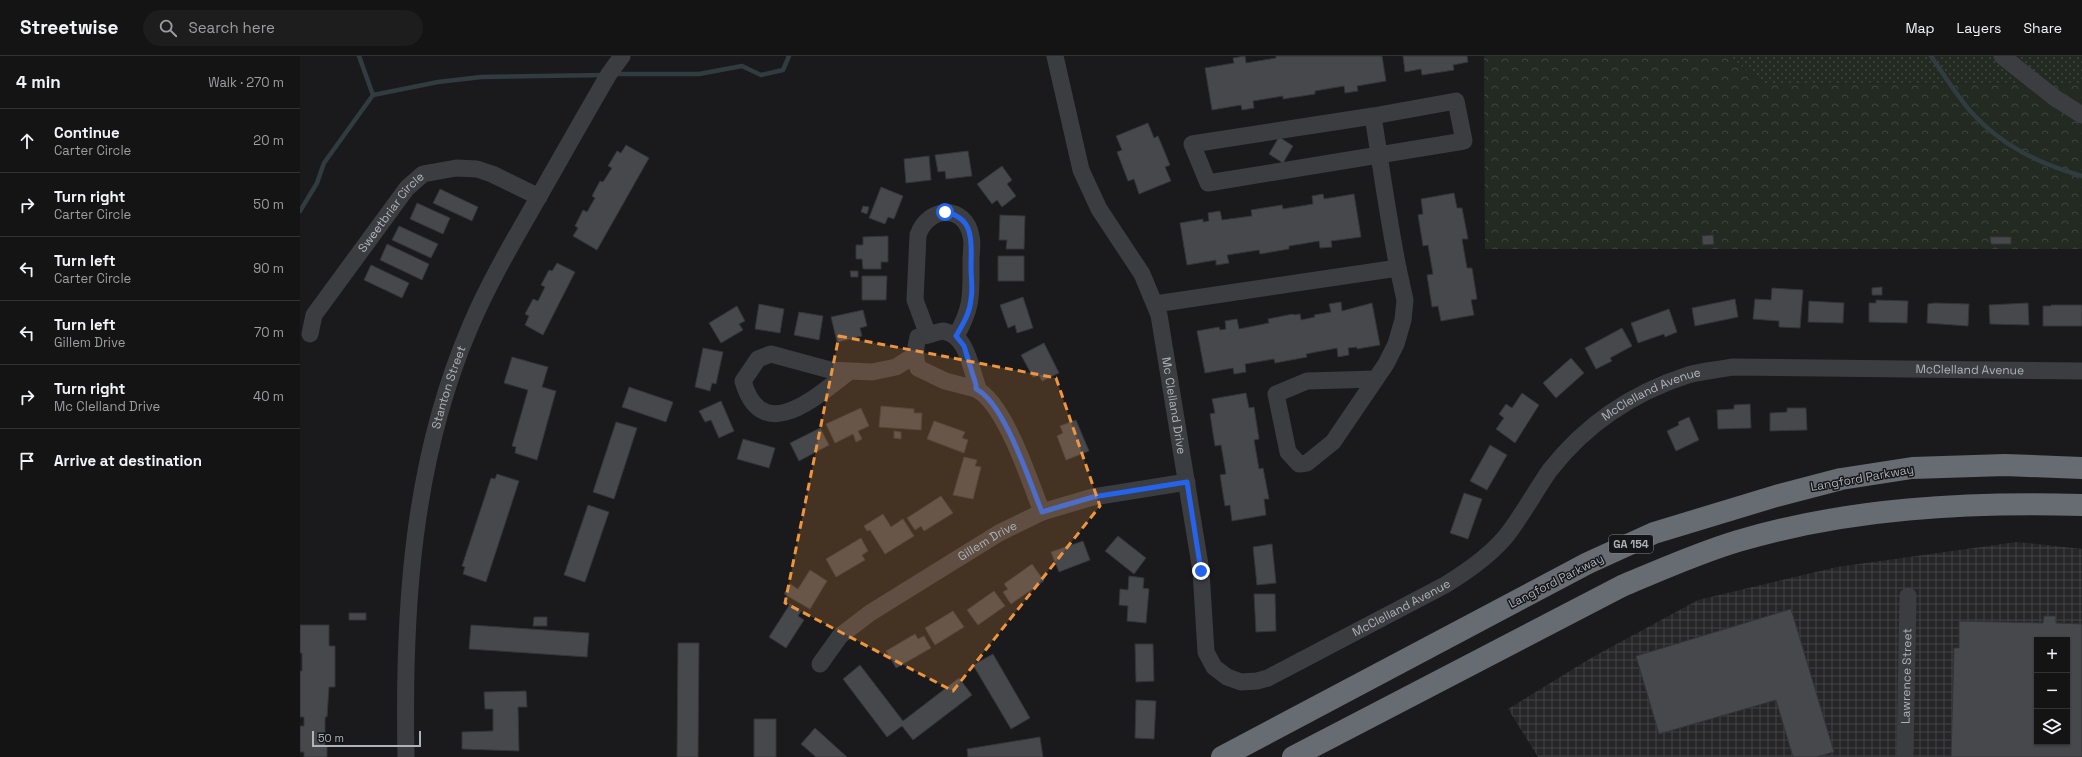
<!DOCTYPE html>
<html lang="en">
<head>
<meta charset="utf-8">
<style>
  body { margin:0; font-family:"Space Grotesk",sans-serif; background:#1d1d1e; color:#f1f3f6 }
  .controls { position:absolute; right:12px; bottom:12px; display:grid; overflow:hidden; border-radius:0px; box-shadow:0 1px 3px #0004 }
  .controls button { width:36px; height:36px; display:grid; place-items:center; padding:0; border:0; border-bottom:1px solid #333334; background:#141415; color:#f1f3f6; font:20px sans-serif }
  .scale { position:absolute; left:12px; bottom:10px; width:109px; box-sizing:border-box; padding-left:4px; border:2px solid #adb4bb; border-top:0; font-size:11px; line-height:14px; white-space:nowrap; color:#adb4bb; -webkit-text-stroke:3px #151517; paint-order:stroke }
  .stop { position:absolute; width:12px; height:12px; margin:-9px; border:3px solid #2563eb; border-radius:50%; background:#fff }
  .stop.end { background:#2563eb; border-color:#fff; box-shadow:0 1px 4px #0008 }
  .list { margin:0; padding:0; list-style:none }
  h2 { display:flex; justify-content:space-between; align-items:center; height:52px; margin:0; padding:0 16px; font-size:17px }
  h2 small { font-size:13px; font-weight:400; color:#9d9ea0 }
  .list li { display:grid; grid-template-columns:26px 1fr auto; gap:12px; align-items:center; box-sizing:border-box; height:64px; padding:0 16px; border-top:1px solid #333334 }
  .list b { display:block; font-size:15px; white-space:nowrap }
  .list p { margin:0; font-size:13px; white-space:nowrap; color:#9d9ea0 }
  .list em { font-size:13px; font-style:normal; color:#9d9ea0 }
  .icon { flex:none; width:22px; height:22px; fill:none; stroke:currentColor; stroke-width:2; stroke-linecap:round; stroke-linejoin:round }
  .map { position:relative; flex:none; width:1782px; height:701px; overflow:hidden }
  header { display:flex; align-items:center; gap:24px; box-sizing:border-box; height:56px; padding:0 20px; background:#141415; border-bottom:1px solid #333334 }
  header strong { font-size:19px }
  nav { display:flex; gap:22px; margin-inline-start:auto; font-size:14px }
  .search { width:280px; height:36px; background:#1d1d1e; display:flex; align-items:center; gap:10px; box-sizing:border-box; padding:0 14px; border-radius:22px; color:#9d9ea0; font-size:15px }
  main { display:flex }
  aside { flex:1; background:#141415 }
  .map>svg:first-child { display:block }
  .industrial { fill:url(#industrial-grid); fill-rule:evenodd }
  .grass { fill:url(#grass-dots) }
  .forest { fill:url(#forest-crowns) }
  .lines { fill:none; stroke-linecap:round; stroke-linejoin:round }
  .stream { stroke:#303c40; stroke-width:4.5 }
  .building { fill:#47484c; stroke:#343538; fill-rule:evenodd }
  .minor { stroke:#3b3d41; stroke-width:17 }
  .highway { stroke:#676c72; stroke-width:22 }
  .route { stroke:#2563eb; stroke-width:5 }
  .marked { fill:#ef953f; fill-opacity:0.2; stroke:#ef953f; stroke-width:3; stroke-dasharray:8 5; stroke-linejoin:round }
  .labels { text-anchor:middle; stroke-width:3; stroke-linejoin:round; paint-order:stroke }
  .shield { fill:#151517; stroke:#7f848a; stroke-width:1 }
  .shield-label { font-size:11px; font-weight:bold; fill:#adb4bb }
  .street-label { font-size:12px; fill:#adb4bb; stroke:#151517 }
</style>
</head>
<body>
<header>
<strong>Streetwise</strong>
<div class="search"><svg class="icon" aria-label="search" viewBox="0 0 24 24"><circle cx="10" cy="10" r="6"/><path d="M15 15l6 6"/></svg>Search here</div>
<nav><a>Map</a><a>Layers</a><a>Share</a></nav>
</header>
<main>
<aside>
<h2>4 min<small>Walk · 270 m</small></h2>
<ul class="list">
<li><svg class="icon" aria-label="ahead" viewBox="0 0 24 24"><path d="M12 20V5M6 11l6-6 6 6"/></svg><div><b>Continue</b><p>Carter Circle</p></div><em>20 m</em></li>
<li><svg class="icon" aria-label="right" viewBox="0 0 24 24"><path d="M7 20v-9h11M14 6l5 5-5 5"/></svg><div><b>Turn right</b><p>Carter Circle</p></div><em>50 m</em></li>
<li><svg class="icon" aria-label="left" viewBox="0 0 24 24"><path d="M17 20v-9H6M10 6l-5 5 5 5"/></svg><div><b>Turn left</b><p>Carter Circle</p></div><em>90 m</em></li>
<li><svg class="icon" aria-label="left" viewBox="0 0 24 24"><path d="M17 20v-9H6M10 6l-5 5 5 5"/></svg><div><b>Turn left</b><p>Gillem Drive</p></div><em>70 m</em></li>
<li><svg class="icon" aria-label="right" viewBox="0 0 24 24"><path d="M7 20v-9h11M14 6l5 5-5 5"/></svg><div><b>Turn right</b><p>Mc Clelland Drive</p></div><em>40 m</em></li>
<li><svg class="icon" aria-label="arrive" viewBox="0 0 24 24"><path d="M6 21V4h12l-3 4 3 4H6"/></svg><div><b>Arrive at destination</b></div></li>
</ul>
</aside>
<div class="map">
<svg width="1782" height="701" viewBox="0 0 1782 701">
  <defs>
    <pattern id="industrial-grid" width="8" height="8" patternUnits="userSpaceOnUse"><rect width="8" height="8" fill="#262629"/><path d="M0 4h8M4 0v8" fill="none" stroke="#434346"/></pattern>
    <pattern id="grass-dots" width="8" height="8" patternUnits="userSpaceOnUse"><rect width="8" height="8" fill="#222a22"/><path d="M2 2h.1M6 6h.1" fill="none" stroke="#3f4640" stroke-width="1.8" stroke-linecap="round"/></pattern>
    <pattern id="forest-crowns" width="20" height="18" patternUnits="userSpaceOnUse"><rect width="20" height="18" fill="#222a22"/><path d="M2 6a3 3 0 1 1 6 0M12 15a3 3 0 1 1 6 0" fill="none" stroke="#3f4640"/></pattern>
  </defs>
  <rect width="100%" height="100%" fill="#1a1a1c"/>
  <!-- industrial -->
  <path class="industrial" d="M1717 486 1782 493V701H1238L1208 653 1291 602 1398 544 1537 511ZM1737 584H1767V686H1737Z"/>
  <!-- grass -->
  <path class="grass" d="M1430 0H1782V28L1461 27Z"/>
  <!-- forest -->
  <path class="forest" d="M1184 0H1430L1461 27 1782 28V193H1185Z"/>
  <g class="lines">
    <!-- stream -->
    <path class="stream" d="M59 0 73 39
      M1631 0C1644 19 1657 40 1672 57 1702 90 1740 108 1782 120
      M313 18H399L442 10 461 19 483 14 489 0
      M0 155 17 127 24 107 73 39 138 26 181 21 304 19"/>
  </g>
  <!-- building -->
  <path class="building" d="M945 0 946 7 976 2V0H1082L1086 25 1057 30 1058 35 1045 37 1044 30 1015 35V38L983 43V40L953 45 954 52 942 54 941 49 912 54 905 12 934 7 933 2Z
    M1103 0H1167L1168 6 1153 9 1154 14 1122 19 1121 13 1105 16Z
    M848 67 854 82 858 80 870 109 865 111 871 125 839 138 834 123 828 125 817 96 822 94 816 80Z
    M979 81 993 90 983 107 969 98Z
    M326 89 349 102 297 194 273 180 278 172 275 170 283 154 287 156 295 142 292 140 300 125 303 126 312 112 308 110 317 95 321 97Z
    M668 95 672 120 646 123 645 115 638 116 635 99Z
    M629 100 631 124 606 127 604 103Z
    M702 110 712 124 707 128 716 140 702 151 697 144 692 148 677 128Z
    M581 131 603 140 594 163 588 161 585 168 569 162Z
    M140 133 178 151 172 165 133 147Z
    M1154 137 1157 152H1162L1168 183H1162L1167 212H1172L1177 243 1171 244 1174 259 1141 265 1138 250 1132 251 1127 219 1133 218 1128 189 1123 190 1118 159 1123 158 1121 143Z
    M1023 138 1024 143 1054 138 1061 181 1031 185 1032 191 1020 192 1019 185 989 190V193L960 198 959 194 927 199 929 207 916 209V204L887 209 880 167 903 163V166L909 165 908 157 920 155 922 164 952 160 951 154 982 149 983 153 1013 148 1012 140Z
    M117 147 150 162 143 178 110 163Z
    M563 150 569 151 567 158 561 156Z
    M700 159 725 160 724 193H706L707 184H699Z
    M99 170 138 188 131 202 92 184Z
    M1413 179 1414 188 1403 189 1402 180Z
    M588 180V206H581V213H563L562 203H556V189H563V181Z
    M1690 181H1711V188H1691Z
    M87 188 129 208 122 224 80 204Z
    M698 200H724V225H698Z
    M257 207 275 216 243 279 225 269 229 260 225 258 233 243 238 245 245 231 241 229 249 214 252 215Z
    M71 209 109 227 102 242 64 224Z
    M550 215H558V221H551Z
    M562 220H587L586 244H562Z
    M1582 231V239H1572V232Z
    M1472 232 1503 234 1500 272 1479 271V265L1453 263 1455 243 1471 244Z
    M723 241 733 272 717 277 715 269 708 272 700 249Z
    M1435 243 1438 261 1395 270 1392 252Z
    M1576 244 1608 245 1607 267 1569 266V247H1576Z
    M1509 245 1544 247 1543 267 1508 266Z
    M1041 246 1042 255 1072 247 1080 289 1057 293V291L1048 292 1049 299 1038 301 1037 292 1006 298 1007 301 975 307 974 303 945 308 946 316 934 318 933 312 905 317 897 275 919 271 920 274 926 273 925 265 937 263 939 273 969 267 968 263 993 258 994 259 1000 258 1001 264 1015 261 1014 259 1031 256 1029 248Z
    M1635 247 1669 248 1668 270 1627 267 1628 248Z
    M1728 247 1729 269 1690 268 1689 249Z
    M459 248 484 253 480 277 455 273Z
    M1751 249H1782V270H1743V250H1751Z
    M437 250 445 265 439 268 443 274 421 287 409 267Z
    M1369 253 1377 276 1365 281 1364 278 1338 287 1331 267Z
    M563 254 567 270 560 272 562 280 537 286 531 261Z
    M499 256 523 260 519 284 494 279Z
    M1322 272 1332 290 1310 302 1312 305 1296 313 1285 292Z
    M744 287 759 317 742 325 739 319 733 321 721 299Z
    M403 292 423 296 416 328 412 327 410 335 395 331Z
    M212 301 248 311 242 331 256 335 237 404 215 397 216 391 212 390 228 334 204 327Z
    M1271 302 1284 317 1256 342 1243 327Z
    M329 331 373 346 366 366 322 351Z
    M946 337 949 352 954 351 959 383 954 384 959 413 963 412 969 443H964L966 459 932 465 930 449 925 450 920 419 926 418 921 389 915 390 910 358 915 357 912 343Z
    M1222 337 1239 349 1215 387 1196 373 1204 362 1199 358 1206 348 1212 352Z
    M421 345 434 375 419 382 411 364 405 366 399 355Z
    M1450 348 1451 372 1418 373 1417 354 1434 353V349Z
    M581 350 614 353V357H622L621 374 579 371Z
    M561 352 569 370 558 375 562 383 556 386 553 378 535 387 526 368Z
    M1487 352H1506L1507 374 1470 375V357L1487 356Z
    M1389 361 1399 384 1376 395 1367 375 1379 369 1378 366Z
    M776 364 789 395 766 404 757 380 763 377 760 370Z
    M634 365 665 376 662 382 668 384 664 397 627 383Z
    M316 366 337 372 314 443 293 436Z
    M520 372 529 389 499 405 490 387Z
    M594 375 601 376V383L594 382Z
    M443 383 475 392 469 412 437 403Z
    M1190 389 1207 399 1187 434 1170 425Z
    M664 401 677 404 675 410 681 411 673 443 653 439Z
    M197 418 219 425 186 526 163 518 165 511 162 510 191 422 195 423Z
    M1164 437 1182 443 1168 483 1150 477Z
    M641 440 653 457 624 475 621 470 615 474 607 462Z
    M288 449 309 456 285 526 264 519Z
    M583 458 591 471 603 463 614 480 585 498 570 474 567 475 564 470Z
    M818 480 846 502 834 518 805 495Z
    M561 482 568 495 562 499 565 504 536 521 526 503Z
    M783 485 790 504 759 516 751 496Z
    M972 488 976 527 957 529 953 491Z
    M732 508 744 525 711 548 703 536 708 533 704 528Z
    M510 514 527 525 510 553 484 538 490 528 498 533Z
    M829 520 844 522 843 532 849 533 846 567 827 565 828 550 819 549 820 533 828 534Z
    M694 535 705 550 678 569 667 554Z
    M954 538H975L976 575 956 576Z
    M490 548 501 555 498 560 504 564 486 592 469 581Z
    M1491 553 1534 696 1516 701H1493L1476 644 1359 678 1336 600Z
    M653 555 664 571 635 589 625 572Z
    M49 557H66V564H49Z
    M1744 560H1756V567L1782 568V701H1651L1654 592H1659V565L1743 567ZM1737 584H1767V686H1737Z
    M234 561H247V570H233Z
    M0 569H29V590H35V631H29L27 661H25V690H27V701H4V696H0V670H4V661H0V615H2V597H0Z
    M171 569 289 577 287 601 169 593Z
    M615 578 618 583 624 580 631 592 596 612 586 595Z
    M378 587H399L398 701H377Z
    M835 588H853L854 625 836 626Z
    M693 598 730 662 711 673 673 609Z
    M560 609 603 665 659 622 672 639 613 684 602 670 587 681 543 623Z
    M226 635 227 651H218L219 695 162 693V676L193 675V653H185L184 636Z
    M836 644 856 645 854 683 835 682Z
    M454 663H476V701H454Z
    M515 672 547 701H516L501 688Z
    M740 681 743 701H668L667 693Z"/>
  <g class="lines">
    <!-- minor -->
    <g class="minor">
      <path id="s1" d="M755 0 781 114 799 153 842 218 859 259 901 515 906 596 914 611 927 621 941 626 957 625 968 622 1145 529C1168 515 1194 497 1210 475 1224 456 1236 434 1250 414 1286 368 1332 337 1388 319 1402 315 1418 314 1432 311L1782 315"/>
      <path d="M1702 0 1755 42 1782 59"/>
      <path d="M1073 60 1156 45 1164 85 908 127 892 88 1073 60C1081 111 1088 161 1098 212"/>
      <path d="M855 248 1098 212 1105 244 1103 264 1096 288 1086 308 1033 386 1007 407 999 408 988 396 976 338 1007 325 1076 323"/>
      <path id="s2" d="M10 278 14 259 107 132 123 118 156 112 177 113 192 118 239 141"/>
      <path d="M628 279 618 281C615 292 614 301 618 312L645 325 676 333"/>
      <path d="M656 280C673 250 671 238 671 204 671 196 673 187 671 180 665 148 628 150 618 179L615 244 628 279C633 278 639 275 643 275 667 279 670 310 677 329L676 333C705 347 730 426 742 456"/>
      <path d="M550 315C518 339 462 392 443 325L458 303 471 298 530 314 572 316 596 311 615 299"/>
      <path id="s3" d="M520 608 540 580 570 557 699 477 742 456 793 441 887 426"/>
      <path id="s4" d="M106 701C103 555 112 406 170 271 189 226 214 184 238 142 262 100 285 59 309 18L322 0"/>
      <path id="s5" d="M1605 701 1608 540"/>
    </g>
    <!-- highway -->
    <path class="highway" d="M922 701 1288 507 1354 477 1476 440 1541 423 1612 412 1705 409 1782 412
      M993 701 1322 530C1360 514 1398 497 1438 485 1549 452 1666 446 1782 449"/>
  </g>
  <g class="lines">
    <!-- route -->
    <path class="route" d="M645 156C676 162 671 188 671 212 671 222 673 233 671 243 670 257 663 268 656 280L664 290 676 329V333C704 346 730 427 742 456L793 441 887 426 901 515"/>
  </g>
  <!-- marked area -->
  <path class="marked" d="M539 280 756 322 800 450 653 635 485 547Z"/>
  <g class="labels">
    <!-- shield labels -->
    <rect class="shield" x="1309" y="479" width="44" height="18" rx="3"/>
    <g class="shield-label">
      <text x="1331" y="492">GA 154</text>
    </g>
    <!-- street labels -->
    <g class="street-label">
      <text dy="4" stroke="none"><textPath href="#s2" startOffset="148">Sweetbriar Circle</textPath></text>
      <text dy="4" stroke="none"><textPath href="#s1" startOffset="1509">McClelland Avenue</textPath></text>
      <text dy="4" stroke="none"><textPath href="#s4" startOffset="374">Stanton Street</textPath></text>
      <text dy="4" stroke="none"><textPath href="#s1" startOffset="1185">McClelland Avenue</textPath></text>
      <text dy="4" stroke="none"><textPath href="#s1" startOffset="374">Mc Clelland Drive</textPath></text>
      <text transform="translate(1562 422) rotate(-10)" y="4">Langford Parkway</text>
      <text dy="4" stroke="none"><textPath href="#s3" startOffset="210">Gillem Drive</textPath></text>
      <text transform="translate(1256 525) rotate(-27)" y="4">Langford Parkway</text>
      <text dy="4" stroke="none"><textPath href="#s1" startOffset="849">McClelland Avenue</textPath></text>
      <text dy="4" stroke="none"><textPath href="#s5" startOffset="81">Lawrence Street</textPath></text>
    </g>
  </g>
</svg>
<div class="controls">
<button>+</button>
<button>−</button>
<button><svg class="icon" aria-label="layers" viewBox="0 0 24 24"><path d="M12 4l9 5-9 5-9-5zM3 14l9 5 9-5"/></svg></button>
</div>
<div class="scale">50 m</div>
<div class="stop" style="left:645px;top:156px"></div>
<div class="stop end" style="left:901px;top:515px"></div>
</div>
</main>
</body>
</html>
